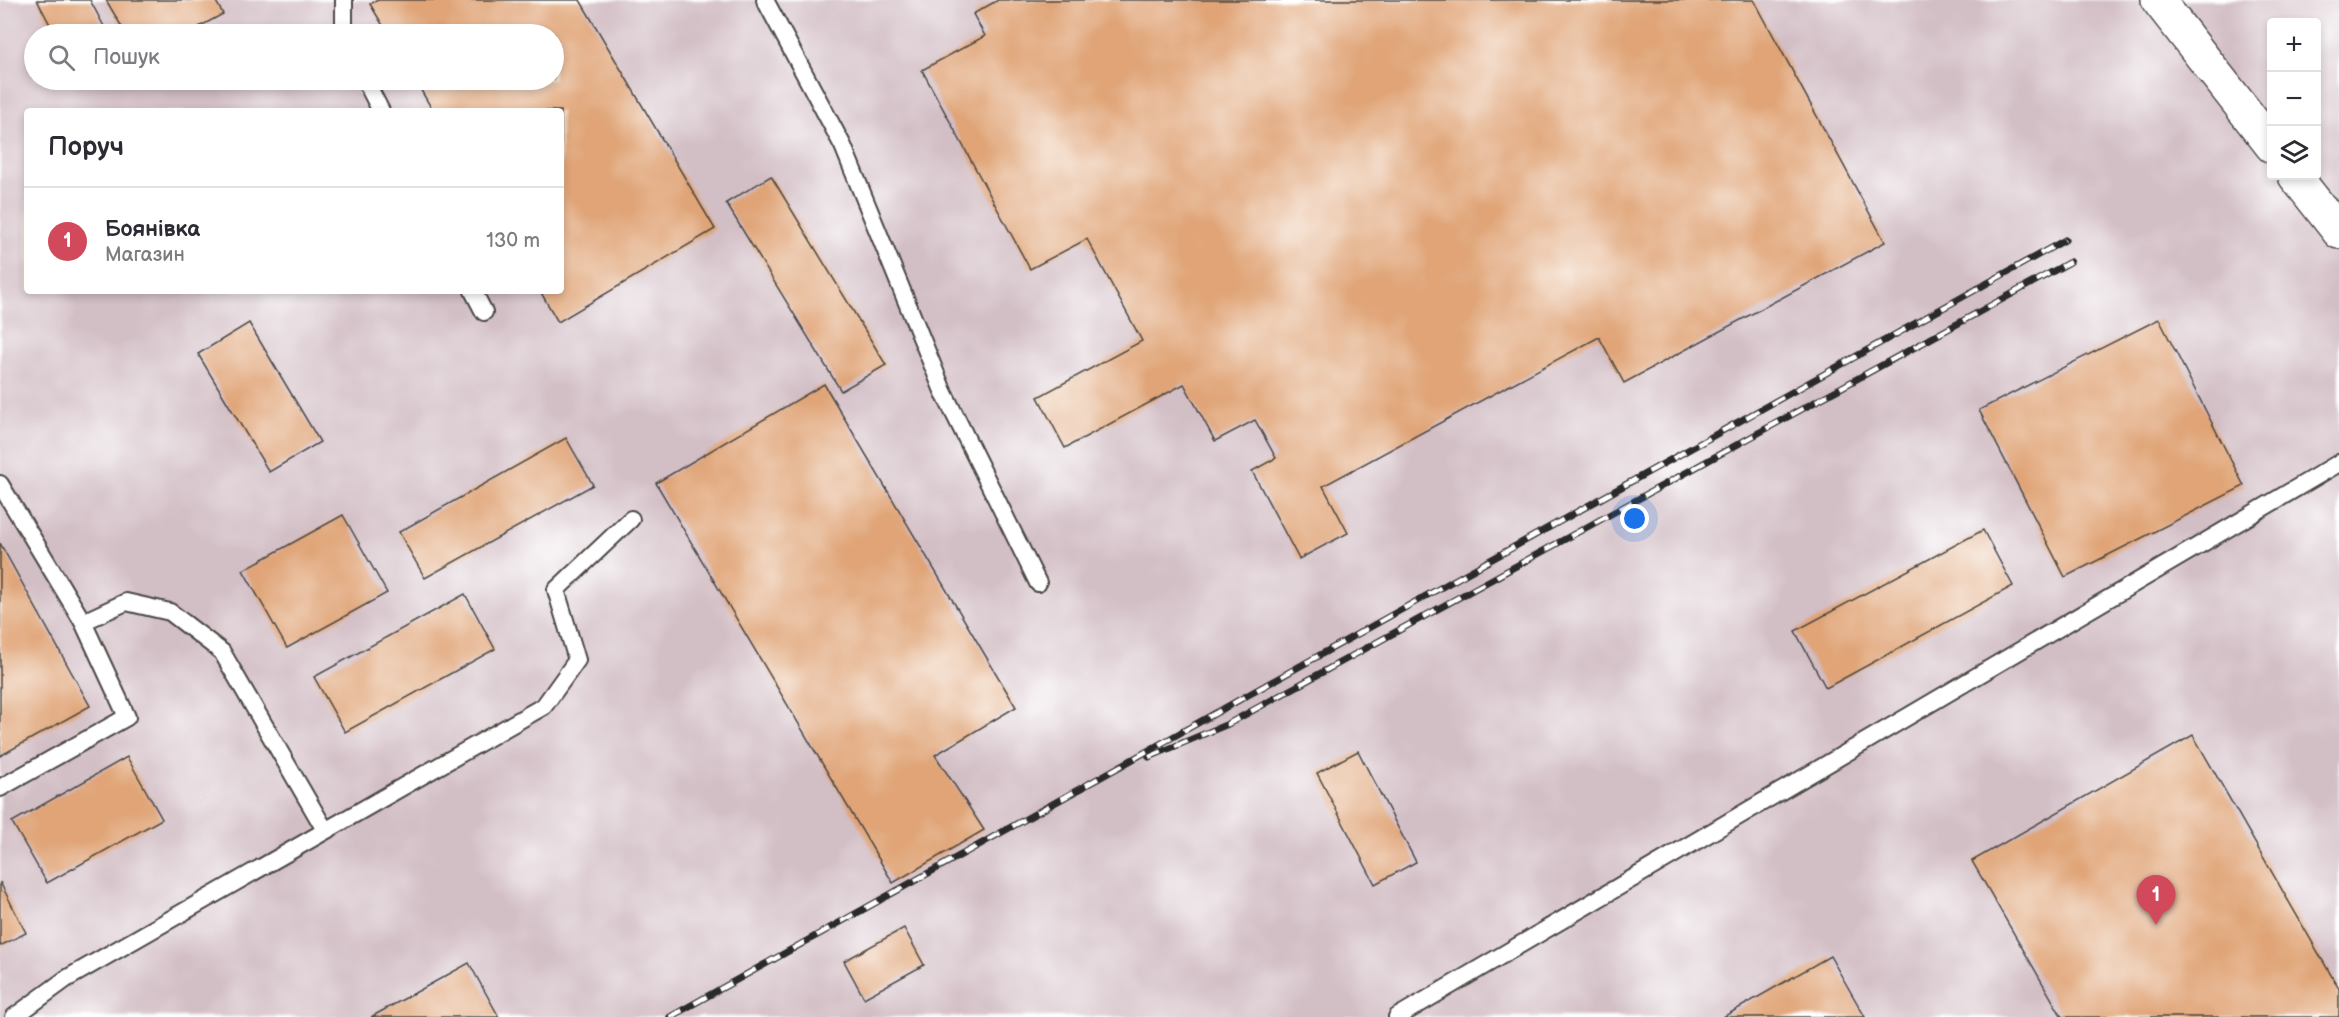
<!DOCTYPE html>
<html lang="uk">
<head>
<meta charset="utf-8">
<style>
  body { margin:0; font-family:"Balsamiq Sans",sans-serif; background:#f2f2f3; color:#2b2b33 }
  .controls { position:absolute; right:18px; top:18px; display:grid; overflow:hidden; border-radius:6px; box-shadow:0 3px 9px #0003 }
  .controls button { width:54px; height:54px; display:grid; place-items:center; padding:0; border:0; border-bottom:2px solid #e1e1e2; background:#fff; color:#2b2b33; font:30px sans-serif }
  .you { position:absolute; left:1635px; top:519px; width:21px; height:21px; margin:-15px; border:4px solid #fff; border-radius:50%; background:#1a73e8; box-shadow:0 0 0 9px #1a73e833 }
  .badge { display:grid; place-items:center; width:39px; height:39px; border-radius:50%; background:#d1495b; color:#fff; font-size:20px; font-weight:700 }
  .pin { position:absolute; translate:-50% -50px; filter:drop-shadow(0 2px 3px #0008) }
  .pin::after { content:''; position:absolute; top:32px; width:21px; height:18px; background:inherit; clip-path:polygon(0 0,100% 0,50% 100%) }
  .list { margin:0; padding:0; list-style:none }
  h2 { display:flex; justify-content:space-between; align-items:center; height:78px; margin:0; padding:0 24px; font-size:26px }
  h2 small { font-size:20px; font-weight:400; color:#7c7c81 }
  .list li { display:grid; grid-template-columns:39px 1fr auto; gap:18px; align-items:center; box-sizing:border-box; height:108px; padding:0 24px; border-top:2px solid #e1e1e2 }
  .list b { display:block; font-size:22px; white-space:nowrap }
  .list p { margin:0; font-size:20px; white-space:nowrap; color:#7c7c81 }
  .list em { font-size:20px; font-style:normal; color:#7c7c81 }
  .icon { flex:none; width:33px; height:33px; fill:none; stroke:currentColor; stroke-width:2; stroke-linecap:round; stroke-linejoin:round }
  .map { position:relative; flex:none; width:2339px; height:1017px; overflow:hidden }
  .search { position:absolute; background:#fff; box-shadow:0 3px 9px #0003; left:24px; top:24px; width:540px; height:66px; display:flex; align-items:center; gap:15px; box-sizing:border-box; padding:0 21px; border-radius:33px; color:#7c7c81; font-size:22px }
  .panel { position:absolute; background:#fff; box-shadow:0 3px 9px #0003; left:24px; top:108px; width:540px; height:186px; border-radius:6px }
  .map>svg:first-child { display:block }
  .industrial { fill:#d2bec5; fill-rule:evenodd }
  .building { fill:#e0a477 }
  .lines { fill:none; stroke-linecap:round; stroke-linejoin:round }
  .lane-casing { stroke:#494642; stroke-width:20 }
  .secondary-casing { stroke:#494642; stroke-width:36 }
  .lane { stroke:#fff; stroke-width:16 }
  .secondary { stroke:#fff; stroke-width:33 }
  .rail-casing { stroke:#2b2b2b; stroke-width:7 }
  .rail { stroke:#fff; stroke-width:4.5; stroke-dasharray:14; stroke-linecap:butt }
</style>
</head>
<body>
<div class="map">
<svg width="2339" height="1017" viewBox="0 0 2339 1017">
  <rect width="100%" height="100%" fill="#fff"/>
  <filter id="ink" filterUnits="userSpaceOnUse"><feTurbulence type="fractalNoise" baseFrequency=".0167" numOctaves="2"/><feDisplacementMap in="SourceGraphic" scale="12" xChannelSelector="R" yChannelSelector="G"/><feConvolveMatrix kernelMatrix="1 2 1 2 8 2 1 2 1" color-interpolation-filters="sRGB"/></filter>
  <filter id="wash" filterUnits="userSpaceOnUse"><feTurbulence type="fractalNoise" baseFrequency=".008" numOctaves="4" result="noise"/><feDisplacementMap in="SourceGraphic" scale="24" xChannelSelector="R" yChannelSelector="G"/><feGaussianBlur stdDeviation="1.35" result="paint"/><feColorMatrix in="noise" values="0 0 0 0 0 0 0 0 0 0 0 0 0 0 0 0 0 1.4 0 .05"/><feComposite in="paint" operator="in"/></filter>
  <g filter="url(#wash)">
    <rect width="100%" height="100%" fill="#f5dcc1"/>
    <!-- industrial -->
    <path class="industrial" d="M0 0H2339V1017H0ZM2272 22H2316V176H2272ZM34 34H554V80H34ZM27 111H561V291H27Z"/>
    <g id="blocks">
      <!-- building -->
      <path class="building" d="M37 0H90L108 34H55Z
        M106 0H215L223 14 186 34H126Z
        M378 0H580L715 229 558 322 540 291H561V111H433L415 80H554V34H388L370 4Z
        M998 0H1754L1885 242 1624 383 1599 337 1323 486 1348 533 1299 559 1252 471 1276 458 1255 420 1215 441 1184 384 1065 448 1038 397 1142 341 1087 239 1030 269 922 70 985 36 973 14Z
        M771 176 886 365 841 391 726 203Z
        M2159 319 2244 486 2065 577 1979 410Z
        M249 323 320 442 269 472 198 354Z
        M824 384 1016 707 935 755 984 830 893 883 656 483Z
        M566 438 593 485 425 578 399 532Z
        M343 515 387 593 287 648 243 570Z
        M1983 530 2013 586 1826 688 1795 631Z
        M0 543 90 706 0 756Z
        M465 594 495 649 345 732 314 677Z
        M2193 735 2339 989V1017H2062L1972 861Z
        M1358 751 1416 862 1375 884 1317 773Z
        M127 757 162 819 47 883 12 822Z
        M0 882 26 933 0 946Z
        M904 928 924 965 864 998 844 961Z
        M1830 956 1865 1017H1723Z
        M469 963 499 1017H371Z"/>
    </g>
  </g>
  <g filter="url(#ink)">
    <use href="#blocks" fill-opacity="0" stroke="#494642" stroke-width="1.5"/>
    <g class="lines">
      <defs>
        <path id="lane" d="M344 0V34
          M765 0 843 146 943 391 1038 583
          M365 80 381 111
          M473 291 484 312
          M0 484 83 622 126 602 170 612 222 652 325 830
          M0 788 127 717 83 622
          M14 1017 66 979 544 706 577 660 556 590 631 519
          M1397 1017 2339 463"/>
        <path id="secondary" d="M2158 0 2272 146
          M2295 176 2339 232"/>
      </defs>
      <!-- lane casing -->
      <use href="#lane" class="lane-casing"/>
      <!-- secondary casing -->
      <use href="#secondary" class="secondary-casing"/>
      <!-- lane -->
      <use href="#lane" class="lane"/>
      <!-- secondary -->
      <use href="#secondary" class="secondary"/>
      <defs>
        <path id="rail" d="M1149 757 1228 724 2070 262
          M670 1017 2065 240"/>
      </defs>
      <!-- rail casing -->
      <use href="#rail" class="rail-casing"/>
      <!-- rail -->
      <use href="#rail" class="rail"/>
    </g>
  </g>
</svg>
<div class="controls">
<button>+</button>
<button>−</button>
<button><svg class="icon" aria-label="layers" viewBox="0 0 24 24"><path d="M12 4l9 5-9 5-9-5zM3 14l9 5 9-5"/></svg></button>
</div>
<div class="you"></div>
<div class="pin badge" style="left:2156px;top:925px">1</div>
<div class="search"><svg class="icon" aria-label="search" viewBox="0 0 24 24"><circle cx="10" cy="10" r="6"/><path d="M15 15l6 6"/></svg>Пошук</div>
<section class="panel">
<h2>Поруч<small></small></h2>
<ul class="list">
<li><span class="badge">1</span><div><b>Боянівка</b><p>Магазин</p></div><em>130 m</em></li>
</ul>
</section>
</div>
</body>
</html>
